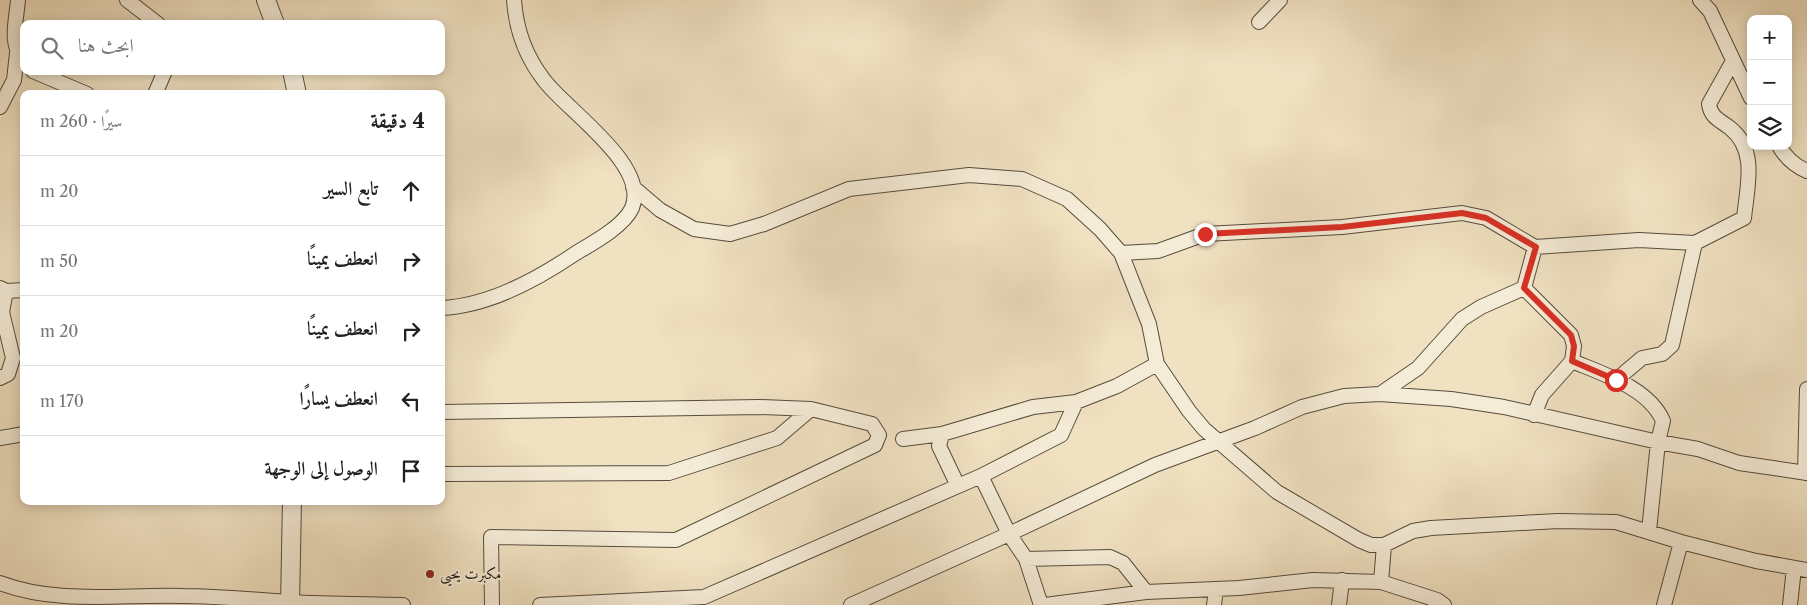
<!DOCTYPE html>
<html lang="ar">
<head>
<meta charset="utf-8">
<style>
  body { margin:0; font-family:"Libre Caslon Text",Amiri,serif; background:#f2f2f2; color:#222; direction:rtl }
  .controls { position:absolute; right:15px; top:15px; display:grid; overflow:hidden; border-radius:10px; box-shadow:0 2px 12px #0003 }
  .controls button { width:45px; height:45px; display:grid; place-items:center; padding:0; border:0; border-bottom:1px solid #e0e0e0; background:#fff; color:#222; font:25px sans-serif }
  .stop { position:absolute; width:15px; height:15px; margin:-11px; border:4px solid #d93025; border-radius:50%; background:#fff }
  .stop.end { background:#d93025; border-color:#fff; box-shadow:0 1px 5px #0008 }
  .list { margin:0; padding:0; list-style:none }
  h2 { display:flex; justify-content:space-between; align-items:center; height:65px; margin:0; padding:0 20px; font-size:21px }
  h2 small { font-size:16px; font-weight:400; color:#767676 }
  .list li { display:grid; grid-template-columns:32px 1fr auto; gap:15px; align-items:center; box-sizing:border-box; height:70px; padding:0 20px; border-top:1px solid #e0e0e0 }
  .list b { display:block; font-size:19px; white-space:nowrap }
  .list em { font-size:16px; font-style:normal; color:#767676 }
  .icon { flex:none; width:28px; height:28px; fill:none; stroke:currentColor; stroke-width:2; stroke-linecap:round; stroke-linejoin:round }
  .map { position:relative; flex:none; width:1807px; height:605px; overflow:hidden; direction:ltr }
  .search { position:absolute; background:#fff; box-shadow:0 2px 12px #0003; left:20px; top:20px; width:425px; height:55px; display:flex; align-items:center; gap:12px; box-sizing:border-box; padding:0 18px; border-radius:10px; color:#767676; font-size:19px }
  .panel { position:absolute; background:#fff; box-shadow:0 2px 12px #0003; left:20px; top:90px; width:425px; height:415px; border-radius:10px; direction:rtl }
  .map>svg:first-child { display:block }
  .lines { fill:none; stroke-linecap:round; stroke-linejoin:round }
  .minor-casing { stroke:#564c3e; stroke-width:16 }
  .tertiary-casing { stroke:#564c3e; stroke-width:20 }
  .minor { stroke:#f5ecd7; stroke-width:14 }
  .tertiary { stroke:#f5ecd7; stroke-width:18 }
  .route { stroke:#d93025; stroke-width:6 }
  .poi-dot { fill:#8f2418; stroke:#f5ecd7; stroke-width:2 }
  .labels { text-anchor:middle; stroke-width:4; stroke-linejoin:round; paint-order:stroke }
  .poi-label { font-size:15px; fill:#231a13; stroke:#f5ecd7; text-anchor:start }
</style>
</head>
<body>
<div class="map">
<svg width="1807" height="605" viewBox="0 0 1807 605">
  <rect width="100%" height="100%" fill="#f0e1c1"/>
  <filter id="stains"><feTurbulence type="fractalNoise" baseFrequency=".004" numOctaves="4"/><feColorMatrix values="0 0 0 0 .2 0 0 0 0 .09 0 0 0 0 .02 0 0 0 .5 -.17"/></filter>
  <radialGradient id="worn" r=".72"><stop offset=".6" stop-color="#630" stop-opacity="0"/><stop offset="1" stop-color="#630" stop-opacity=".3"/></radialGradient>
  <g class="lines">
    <defs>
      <path id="minor" d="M18 0C16 24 9 42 24 63
        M127 0 158 24
        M1700 0 1710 11 1751 98
        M1259 22 1280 0
        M33 71 87 94
        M155 94 165 71
        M0 107 14 80 17 53
        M1779 146C1786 158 1795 166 1807 171
        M633 187 660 210 694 229 730 234 764 224 849 189 969 175 1022 179 1067 199 1100 229 1121 253 1149 324 1157 364 1189 411 1204 429 1277 492 1359 540 1371 545H1384L1413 531 1431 528 1558 521 1616 522 1681 542 1756 561 1807 570
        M1695 243 1744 218C1747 187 1758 150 1730 128 1720 120 1711 118 1709 104L1733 61
        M1535 247 1639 240 1695 243 1672 345 1662 354 1642 358 1616 380
        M1121 253 1158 251 1205 234 1342 227 1462 213 1486 218 1535 247 1524 288
        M0 288 6 291 24 290
        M441 308C489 306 538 279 576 253 593 243 624 226 632 208 650 165 566 110 544 80 526 57 516 29 514 0
        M0 378 8 374 13 358 2 312 6 291
        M1380 394 1418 368 1462 319 1481 307 1524 288 1571 335 1574 346 1572 361
        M441 412 759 407 811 409 872 424 879 435 875 445 676 540 491 537 492 605
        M1534 415 1542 395 1572 361C1603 374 1649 388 1663 421L1658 442 1649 531
        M0 438 24 434
        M903 439 942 434
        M1805 473 1807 389
        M441 474 669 473 777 438 811 409
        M981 476 1061 435 1076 402
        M958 486 939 446 942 434 1033 407 1076 402 1117 386 1157 364
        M1384 545 1381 582 1437 600 1444 605
        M1026 559 1110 557 1123 563 1146 592
        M0 583C58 605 123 594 183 596 219 596 254 600 289 602 327 604 365 604 403 605
        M540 605 704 597 981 476 1009 534 1026 559 1041 605
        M851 605 1009 534 1155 465 1255 428 1302 407 1344 396 1380 394 1451 399 1504 407 1658 442 1698 449 1739 463 1807 473
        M1045 605 1146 592 1239 588 1313 580 1381 582
        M1214 605 1216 589
        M1339 605 1342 580
        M1664 605 1681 542
        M1790 605 1794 568"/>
      <path id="tertiary" d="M266 0 275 24
        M292 71 297 94
        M290 605 292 501"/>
    </defs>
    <!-- minor casing -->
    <use href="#minor" class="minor-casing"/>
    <!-- tertiary casing -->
    <use href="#tertiary" class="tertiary-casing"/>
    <!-- minor -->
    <use href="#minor" class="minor"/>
    <!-- tertiary -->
    <use href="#tertiary" class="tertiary"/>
  </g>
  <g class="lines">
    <!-- route -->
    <path class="route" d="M1205 234 1342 227 1462 213 1486 218 1536 247 1524 288 1571 335 1574 346 1572 361 1616 380"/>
  </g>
  <!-- markers -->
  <circle class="poi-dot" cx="430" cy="574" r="5"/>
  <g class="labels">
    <!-- poi labels -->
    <g class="poi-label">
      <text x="440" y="579">مكبرت يحيى</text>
    </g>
  </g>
  <rect width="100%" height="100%" filter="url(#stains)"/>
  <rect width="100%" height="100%" fill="url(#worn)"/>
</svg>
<div class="controls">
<button>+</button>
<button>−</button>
<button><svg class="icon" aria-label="layers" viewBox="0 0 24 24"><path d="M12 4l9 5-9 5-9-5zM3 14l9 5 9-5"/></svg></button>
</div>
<div class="stop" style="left:1616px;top:380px"></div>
<div class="stop end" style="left:1205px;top:234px"></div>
<div class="search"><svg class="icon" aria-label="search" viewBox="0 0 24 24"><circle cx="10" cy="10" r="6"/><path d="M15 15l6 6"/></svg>ابحث هنا</div>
<section class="panel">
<h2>4 دقيقة<small>سيرًا · 260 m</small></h2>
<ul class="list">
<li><svg class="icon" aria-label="ahead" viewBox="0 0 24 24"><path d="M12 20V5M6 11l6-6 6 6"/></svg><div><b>تابع السير</b></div><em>20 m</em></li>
<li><svg class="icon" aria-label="right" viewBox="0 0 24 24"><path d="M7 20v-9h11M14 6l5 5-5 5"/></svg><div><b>انعطف يمينًا</b></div><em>50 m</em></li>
<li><svg class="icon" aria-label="right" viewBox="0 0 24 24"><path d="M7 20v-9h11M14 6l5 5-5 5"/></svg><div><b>انعطف يمينًا</b></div><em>20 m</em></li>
<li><svg class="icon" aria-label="left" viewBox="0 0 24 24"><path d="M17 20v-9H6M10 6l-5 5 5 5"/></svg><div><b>انعطف يسارًا</b></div><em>170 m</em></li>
<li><svg class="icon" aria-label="arrive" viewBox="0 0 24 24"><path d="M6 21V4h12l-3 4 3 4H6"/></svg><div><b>الوصول إلى الوجهة</b></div></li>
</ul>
</section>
</div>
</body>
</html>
